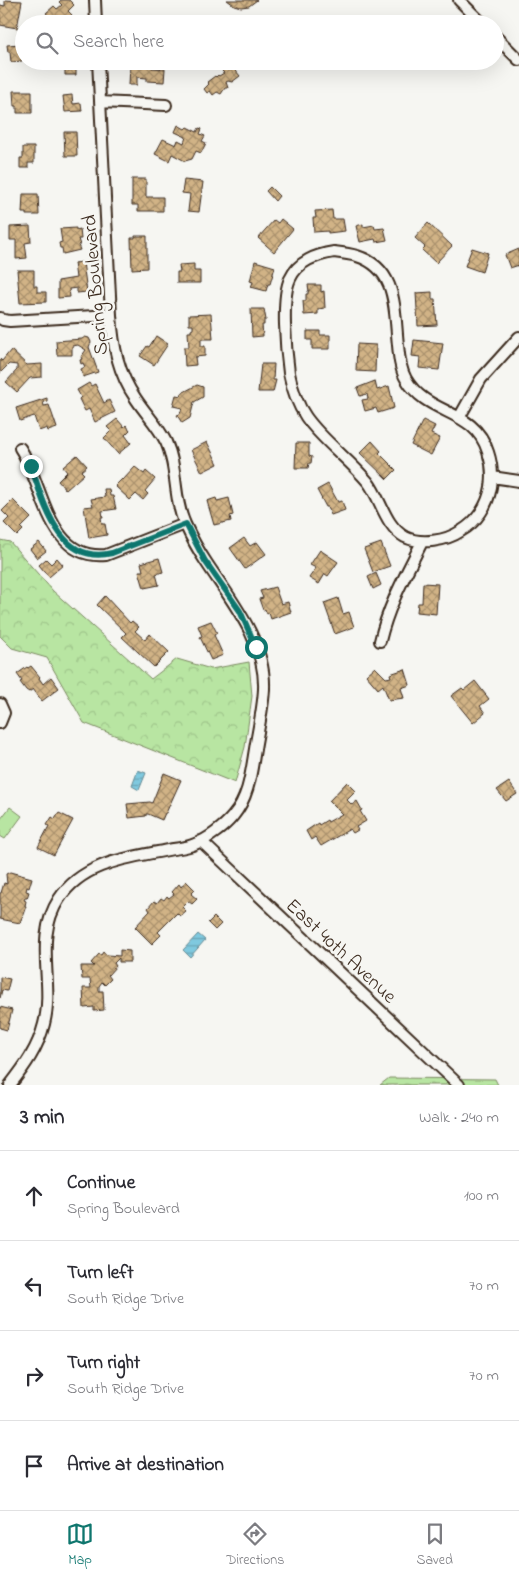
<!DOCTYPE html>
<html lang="en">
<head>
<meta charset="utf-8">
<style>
  body { margin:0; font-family:"Indie Flower",sans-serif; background:#f7f7f7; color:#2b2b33 }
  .stop { position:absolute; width:15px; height:15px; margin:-11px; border:4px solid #0f766e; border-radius:50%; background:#fff }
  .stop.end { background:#0f766e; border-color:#fff; box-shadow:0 1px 5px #0008 }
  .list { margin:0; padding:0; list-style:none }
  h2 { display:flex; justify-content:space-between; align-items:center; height:65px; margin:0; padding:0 20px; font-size:21px }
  h2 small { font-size:16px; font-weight:400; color:#7c7c81 }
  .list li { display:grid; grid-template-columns:32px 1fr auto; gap:15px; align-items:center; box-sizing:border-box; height:90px; padding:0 20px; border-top:1px solid #e1e1e2 }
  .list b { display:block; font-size:19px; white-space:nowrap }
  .list p { margin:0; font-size:16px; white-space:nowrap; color:#7c7c81 }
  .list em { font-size:16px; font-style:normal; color:#7c7c81 }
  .icon { flex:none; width:28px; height:28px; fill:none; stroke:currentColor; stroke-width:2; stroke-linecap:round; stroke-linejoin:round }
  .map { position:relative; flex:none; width:519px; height:1085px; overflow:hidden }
  .search { position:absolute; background:#fff; box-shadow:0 5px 20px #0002; left:15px; right:15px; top:15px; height:55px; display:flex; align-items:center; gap:12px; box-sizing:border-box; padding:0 18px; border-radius:28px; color:#7c7c81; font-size:19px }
  .sheet { height:425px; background:#fff }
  nav { display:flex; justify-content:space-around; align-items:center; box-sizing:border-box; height:70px; border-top:1px solid #e1e1e2; background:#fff; font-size:14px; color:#7c7c81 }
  nav a { display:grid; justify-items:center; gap:2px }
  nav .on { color:#0f766e }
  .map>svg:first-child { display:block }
  .forest { fill:url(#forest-crowns); stroke:#7a8860 }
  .garden { fill:#b8e5a2; stroke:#7a8860 }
  .water { fill:url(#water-rules); stroke:#648992 }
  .building { fill:url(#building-cross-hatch); stroke:#3b2a1e }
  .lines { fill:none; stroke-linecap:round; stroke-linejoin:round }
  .minor-casing { stroke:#3b2a1e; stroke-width:14 }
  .minor { stroke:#f6f6f2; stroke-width:10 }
  .route { stroke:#0f766e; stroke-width:6 }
  .labels { text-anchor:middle; stroke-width:5; stroke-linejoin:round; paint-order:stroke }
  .street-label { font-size:20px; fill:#3b2a1e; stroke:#f6f6f2 }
</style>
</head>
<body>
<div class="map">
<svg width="519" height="1085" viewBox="0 0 519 1085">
  <defs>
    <pattern id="forest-crowns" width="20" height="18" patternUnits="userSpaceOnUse" patternTransform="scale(1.25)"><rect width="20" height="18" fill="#b8e5a2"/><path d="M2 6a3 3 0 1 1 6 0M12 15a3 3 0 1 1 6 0" fill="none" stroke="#9fc58b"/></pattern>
    <pattern id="water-rules" width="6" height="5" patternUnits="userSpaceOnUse" patternTransform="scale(1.25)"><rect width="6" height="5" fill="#7fc9df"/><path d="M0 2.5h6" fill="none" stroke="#69a3b4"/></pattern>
    <pattern id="building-cross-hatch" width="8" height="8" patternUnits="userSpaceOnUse" patternTransform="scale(1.25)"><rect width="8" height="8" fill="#d1b386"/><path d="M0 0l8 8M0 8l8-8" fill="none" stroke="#ab926d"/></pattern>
  </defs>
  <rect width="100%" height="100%" fill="#f6f6f2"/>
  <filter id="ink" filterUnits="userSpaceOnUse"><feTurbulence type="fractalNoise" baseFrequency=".02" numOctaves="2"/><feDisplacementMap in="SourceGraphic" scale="10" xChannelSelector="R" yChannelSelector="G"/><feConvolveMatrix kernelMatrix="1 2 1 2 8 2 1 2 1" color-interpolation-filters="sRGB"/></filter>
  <g filter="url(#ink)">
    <!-- forest -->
    <path class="forest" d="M0 540 10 542 53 591 151 679 177 659 211 669 249 662 252 696 245 747 235 783 84 723 47 658 12 648 0 636Z
      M389 1078 495 1079 498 1085H380Z"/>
    <!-- garden -->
    <path class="garden" d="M10 807 22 816 5 839 0 836V820Z"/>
    <!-- water -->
    <path class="water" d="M138 770 146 773 139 790 132 786Z
      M198 934 205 940 190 957 183 950Z"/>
    <!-- building -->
    <path class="building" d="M5 0 22 1 17 28 0 25V5L5 6Z
      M61 0H69L74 5 68 11 72 15 66 21 62 17 55 23 46 13 54 6 57 9 62 5 59 2Z
      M227 0H257L249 6 241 7 234 5Z
      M20 44 22 61 11 62 10 52H8L7 45Z
      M59 61H78V64H76V75H65V64H59Z
      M137 61H152V68L165 69 164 82 147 81V78L137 77V85H129L130 65H137Z
      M219 61H234L235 63 232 66 240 76 232 82 228 81 226 82 228 88H225L221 94 217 92 213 95 210 91 207 93 204 89 209 84 207 82 215 76 216 77 218 75 219 76 224 73 222 71 225 69Z
      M13 91H32V113H17V106H14Z
      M72 95 73 104 81 103 82 111 65 112 63 96Z
      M178 125 185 129 187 127 197 132 199 128 202 129 200 134 205 136 202 141 206 143 201 153 196 151 192 159 185 161 172 154 169 161 155 154 163 139 176 145 178 140 184 143 186 137 175 132Z
      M64 132H76L77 156H65Z
      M23 147H34V163H28V168H20V158H23Z
      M132 179H146V197H163V211H138V205H132Z
      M184 180 203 182 199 212 188 211 190 194 182 193Z
      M270 187 279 196 275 201 266 191Z
      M23 194H38L39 215H26V213H22Z
      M332 210 333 219H343L345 231 328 233V231L314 232 313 218H316L315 211Z
      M281 219 293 229 274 252 258 238 274 220 278 223Z
      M428 223 452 246 436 263 422 250 425 247 415 238Z
      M363 224V227L374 225 375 229 384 228 387 240 376 242 375 239 360 242 356 226Z
      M30 226 31 242 25 243 27 258 16 259V240H10V227Z
      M76 228V230L80 229 81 239H78L80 245H78L80 250 63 254 62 248H60L59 243 62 242 60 229Z
      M135 236H147V268L132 269 131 238H135Z
      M472 248 488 253 482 272 465 266Z
      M519 249V265L510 268 505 255Z
      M255 261 275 267 270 284H268L266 291 251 287 253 282 250 281Z
      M83 262 87 292 77 293V288L69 289 70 297 58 298V281L76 278 74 263Z
      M194 264V271H200V283H177V272H180L179 265Z
      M17 270H34V286H37V292H46V302L20 303Z
      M308 285H321V292L324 291 325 308 318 309V314L304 315 303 301H306V294H308V291H309Z
      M432 292V299H435L437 325 418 326 416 293Z
      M251 309H264L266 320H264V325H262L263 336 252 337Z
      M211 314 213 339H201V346H205V356L195 357 196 365 185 366 184 347H189L188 332H191V330L193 329V325H189V315Z
      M307 331H320V335H330V349H312V340H307Z
      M156 336 168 344 154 365 140 356 147 346 149 347Z
      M85 337 89 338 91 342 89 347 98 372 83 377 81 369 85 367 83 363 81 364 80 360 82 359 81 357 86 350 78 345 72 346V355H57L56 341 82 339Z
      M414 340 443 343 439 370 419 368 420 357 412 356Z
      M357 344 376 345 375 372 356 371Z
      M11 350 27 365 42 364V377L30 378 17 392 6 382 17 370V365L9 364 0 373V359L2 361Z
      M261 364H274L273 380H276L273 392H258Z
      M375 381 377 390 389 386 394 408 378 413 376 408 365 411 362 400 368 399 367 394 360 396 357 388Z
      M89 383 91 386 95 384 104 403 109 400 115 412 95 422 89 409 85 411 79 399 81 397 77 390Z
      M197 385 203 387V397L194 402 190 418 182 423 177 415 180 414 182 408 173 406 176 395 181 396 182 393Z
      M47 398V401L43 402 44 406 49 405 57 428 48 431 47 428 39 431 34 416 20 421 16 408Z
      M117 419 124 427 126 425 130 430 125 435 131 443 118 454 104 438 111 431 107 427Z
      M423 420 435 426 431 434 440 438 431 455 411 445Z
      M372 441 381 451 379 453 396 470 387 479 360 453Z
      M207 442 218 464 202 472 191 450Z
      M296 443H309V456L312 457 311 463H309L308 468H295Z
      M77 455 87 466 81 471 84 474 66 490 58 481 67 472 63 467Z
      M135 467 144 474 146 471 155 479 145 491 148 494 143 500 136 494 130 500 115 486 122 479 123 480Z
      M328 484 338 502 342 501 345 510 331 515 328 507H326L317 490Z
      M104 489H109L110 496H113L116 509 102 511 103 517H101L102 524H105L107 535 89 538 84 507 93 506 91 499 105 497Z
      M216 498 217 501 229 498 233 515 230 516 231 521 214 525 207 501Z
      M13 500 31 518 21 528 23 530 17 536 4 523 9 518 2 511Z
      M244 538 250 546 257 542 266 554 245 569 230 548Z
      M39 542 46 551 37 558 30 549Z
      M381 543 390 566 373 572 364 549Z
      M320 550 338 562 328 576 325 574 319 584 309 578 316 568 310 565Z
      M57 558 63 565 49 577 39 565 46 559 51 564Z
      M159 558 163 572 156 574 159 585 144 588 139 571H143L141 563Z
      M376 573 381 585 373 589 368 577Z
      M423 583 438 584 436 614 417 612 418 603H422Z
      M275 587 281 604 288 602 291 612 271 619 269 613 267 614 265 609 263 610 259 599 263 598 260 591Z
      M105 596 130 623 132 621 139 627 135 631 145 640 150 634 169 652 154 667 122 637 126 633 97 605Z
      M338 598 343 614 349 612 354 627 335 634 324 603Z
      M211 621 217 633 214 635 223 655 211 660 200 637 202 636 198 626Z
      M31 666 40 677 39 678 43 684 51 677 59 688 42 701 33 689 29 692 26 690 20 682 22 681 17 674 27 667 28 668Z
      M375 667 386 678 391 677 390 674 405 669 410 685 401 688 404 698 389 700 383 685 378 689 366 675Z
      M475 681 489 699 480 706 485 713 473 723 451 696 462 688 464 690Z
      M164 773 181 780 166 813H165L162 820 148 814H146V816L129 818 127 804 150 802 152 803Z
      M347 782 356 791 347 800 352 805 357 801 362 810 360 811 366 821 356 827 358 830 353 833 350 829 321 846 315 837 311 840 306 831 318 823 319 825 327 820 328 822 342 814 329 801Z
      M509 782 517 794 506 801 497 790Z
      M59 813 73 820 54 855 38 847 49 826 47 825 52 817 55 819Z
      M10 872 32 878 29 888 27 887 26 891 29 892 27 898H25L24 900 26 901 25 906H26L20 923 0 919V893H1L4 883 7 884 6 874Z
      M186 881 195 890 191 894 197 899 192 904 188 901 182 907 186 911 180 916 177 913 158 932 161 935 152 944 135 927 150 911 148 908 154 901 157 903 161 898 164 900 167 896 169 898 174 894 172 892 179 884 181 887Z
      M214 917 221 924 215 930 208 923Z
      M120 950 130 951V962H119V958L114 963 116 966 108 975 111 979 105 985 102 982 99 986V991H103L104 1010 94 1011V1007L84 1008 83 988H91L90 979H82L81 966H94L91 963 99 954 101 955 103 952 107 955 120 956Z
      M0 977 10 979 7 991 2 990 0 998Z
      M0 1007 12 1010 7 1030 0 1028Z"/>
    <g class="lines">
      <defs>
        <path id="minor" d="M95 0 96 24
          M459 0 483 24
          M495 36 519 60
          M100 102 166 105
          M334 252C342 253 350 254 357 256 398 269 394 309 398 345 399 356 400 369 406 379 428 417 474 407 488 452 492 464 493 475 491 487 488 505 477 522 461 531 446 541 421 545 405 537 385 526 381 499 368 482 349 459 323 441 306 417 297 404 292 388 289 373 286 351 281 298 290 279 298 261 316 255 334 252Z
          M0 318 3 320 10 321 111 315
          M459 418 481 379 519 337
          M20 448C44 484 47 561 106 555L185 524
          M492 477 519 481
          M380 641C388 606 406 574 422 542
          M0 704 4 713 0 723
          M201 841 459 1085
          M10 1085C25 1066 38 1048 44 1024 55 982 33 939 59 899 83 862 128 858 168 850 177 848 187 848 195 844 208 839 224 827 233 816 249 797 251 773 255 749 258 730 263 709 264 689 266 641 230 599 206 562 198 550 191 537 185 524 173 498 178 468 166 442 158 426 146 414 136 399 118 373 113 346 111 315L98 61"/>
      </defs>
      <!-- minor casing -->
      <use href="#minor" class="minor-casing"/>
      <!-- minor -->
      <use href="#minor" class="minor"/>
    </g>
  </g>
  <g class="lines" filter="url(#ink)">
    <!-- route -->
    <path class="route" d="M31 466C44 503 59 566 112 553L186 524 205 561 240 611 256 647"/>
  </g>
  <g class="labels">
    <!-- street labels -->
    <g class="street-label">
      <text transform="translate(94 285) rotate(-95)" y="7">Spring Boulevard</text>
      <text transform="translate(342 950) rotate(43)" y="7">East 40th Avenue</text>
    </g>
  </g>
</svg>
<div class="stop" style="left:256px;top:647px"></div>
<div class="stop end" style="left:31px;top:466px"></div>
<div class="search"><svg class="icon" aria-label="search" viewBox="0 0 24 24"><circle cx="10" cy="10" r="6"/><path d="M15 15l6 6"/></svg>Search here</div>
</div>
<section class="sheet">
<h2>3 min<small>Walk · 240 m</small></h2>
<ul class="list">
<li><svg class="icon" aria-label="ahead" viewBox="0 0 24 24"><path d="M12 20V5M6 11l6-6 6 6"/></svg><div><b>Continue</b><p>Spring Boulevard</p></div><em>100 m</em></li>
<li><svg class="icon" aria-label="left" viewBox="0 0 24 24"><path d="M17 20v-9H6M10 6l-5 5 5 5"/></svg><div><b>Turn left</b><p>South Ridge Drive</p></div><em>70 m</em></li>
<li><svg class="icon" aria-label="right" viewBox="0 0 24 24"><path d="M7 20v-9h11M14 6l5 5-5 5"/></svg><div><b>Turn right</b><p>South Ridge Drive</p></div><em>70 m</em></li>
<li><svg class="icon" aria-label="arrive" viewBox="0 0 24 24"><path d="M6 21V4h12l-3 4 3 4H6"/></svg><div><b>Arrive at destination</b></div></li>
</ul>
</section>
<nav>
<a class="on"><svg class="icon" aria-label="map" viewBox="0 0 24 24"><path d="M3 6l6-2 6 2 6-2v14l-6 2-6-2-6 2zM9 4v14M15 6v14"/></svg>Map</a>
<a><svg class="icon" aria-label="directions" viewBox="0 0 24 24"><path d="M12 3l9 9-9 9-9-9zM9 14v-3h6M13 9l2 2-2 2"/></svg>Directions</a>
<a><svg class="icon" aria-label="saved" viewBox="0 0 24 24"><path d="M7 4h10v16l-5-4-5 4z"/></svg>Saved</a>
</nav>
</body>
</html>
